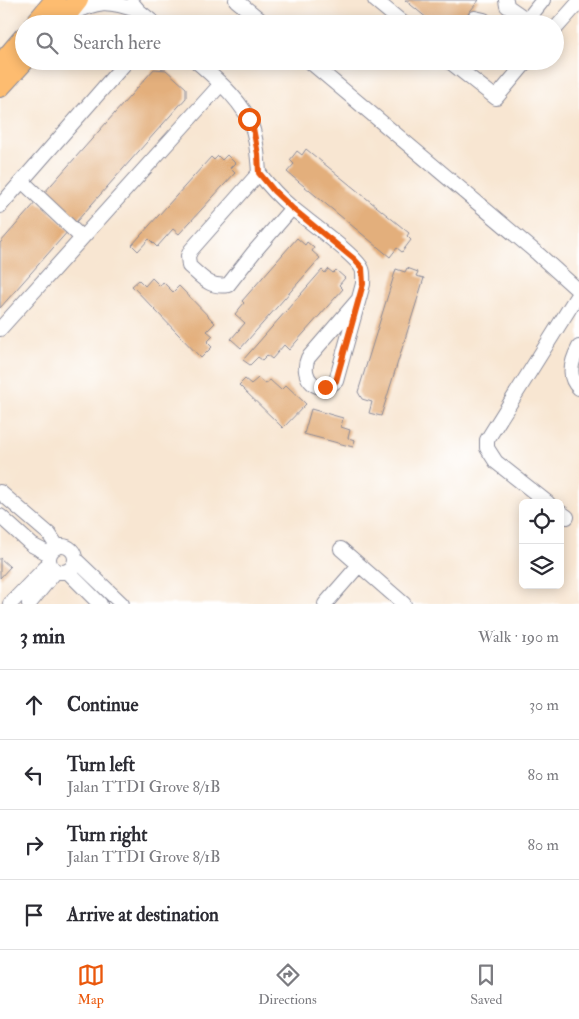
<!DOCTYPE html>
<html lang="en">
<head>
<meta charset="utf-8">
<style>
  body { margin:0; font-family:"IM FELL Double Pica",serif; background:#f2f2f3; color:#2b2b33 }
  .controls { position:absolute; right:15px; bottom:15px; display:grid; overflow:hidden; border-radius:8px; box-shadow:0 2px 12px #0003 }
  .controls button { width:45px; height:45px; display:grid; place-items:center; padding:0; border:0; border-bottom:1px solid #e1e1e2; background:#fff; color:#2b2b33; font:25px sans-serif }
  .stop { position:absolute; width:15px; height:15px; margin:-11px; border:4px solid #ea580c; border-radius:50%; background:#fff }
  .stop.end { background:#ea580c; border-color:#fff; box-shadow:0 1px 5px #0008 }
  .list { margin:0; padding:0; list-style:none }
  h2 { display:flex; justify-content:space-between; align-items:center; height:65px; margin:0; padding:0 20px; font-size:21px }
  h2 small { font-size:16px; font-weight:400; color:#7c7c81 }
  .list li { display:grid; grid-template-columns:32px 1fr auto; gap:15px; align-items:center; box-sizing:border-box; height:70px; padding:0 20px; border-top:1px solid #e1e1e2 }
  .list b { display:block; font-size:19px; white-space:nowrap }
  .list p { margin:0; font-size:16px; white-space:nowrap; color:#7c7c81 }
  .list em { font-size:16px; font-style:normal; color:#7c7c81 }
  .icon { flex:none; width:28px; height:28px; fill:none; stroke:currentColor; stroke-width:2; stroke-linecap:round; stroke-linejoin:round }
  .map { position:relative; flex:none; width:579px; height:604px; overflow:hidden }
  .search { position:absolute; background:#fff; box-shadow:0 2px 12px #0003; left:15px; right:15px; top:15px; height:55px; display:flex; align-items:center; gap:12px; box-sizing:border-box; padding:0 18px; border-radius:28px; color:#7c7c81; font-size:19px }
  .sheet { height:345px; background:#fff }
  nav { display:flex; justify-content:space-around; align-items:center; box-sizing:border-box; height:70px; border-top:1px solid #e1e1e2; background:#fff; font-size:14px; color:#7c7c81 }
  nav a { display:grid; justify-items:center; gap:2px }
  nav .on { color:#ea580c }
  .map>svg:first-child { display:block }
  .building { fill:#e3af7c }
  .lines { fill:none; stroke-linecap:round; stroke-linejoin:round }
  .minor-casing { stroke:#8a8a98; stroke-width:16 }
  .highway-casing { stroke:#8a8a98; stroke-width:22 }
  .minor { stroke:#fff; stroke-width:14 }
  .highway { stroke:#fdbc6f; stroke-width:20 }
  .route { stroke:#ea580c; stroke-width:6 }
</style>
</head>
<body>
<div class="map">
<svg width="579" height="604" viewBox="0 0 579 604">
  <rect width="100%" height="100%" fill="#fff"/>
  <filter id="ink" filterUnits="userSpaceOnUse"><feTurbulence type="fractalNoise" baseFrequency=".02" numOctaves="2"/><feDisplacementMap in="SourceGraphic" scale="10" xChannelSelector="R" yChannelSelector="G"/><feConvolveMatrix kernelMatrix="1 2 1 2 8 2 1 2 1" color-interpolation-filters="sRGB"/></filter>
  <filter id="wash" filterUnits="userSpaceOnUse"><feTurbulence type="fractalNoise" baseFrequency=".0096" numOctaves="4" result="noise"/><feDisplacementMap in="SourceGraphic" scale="20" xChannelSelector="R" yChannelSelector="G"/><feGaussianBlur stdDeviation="1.12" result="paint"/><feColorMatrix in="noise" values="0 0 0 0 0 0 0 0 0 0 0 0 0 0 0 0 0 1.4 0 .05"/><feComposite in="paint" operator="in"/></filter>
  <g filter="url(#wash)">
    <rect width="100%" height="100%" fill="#f8e6d2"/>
    <g id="blocks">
      <!-- building -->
      <path class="building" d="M405 0H479L460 24H434Z
        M154 69 166 70 186 88V98L76 222 44 193Z
        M306 149 409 233 407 236 411 240 402 252 397 248 390 257 287 172 294 164 290 160 297 151 302 155Z
        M227 155 235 163 230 168 235 173 179 234 173 229 157 247 149 239 138 251 132 245 211 157 214 160 218 156 222 160Z
        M37 201 69 230 0 308V243Z
        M297 238 305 245 307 242 314 248 312 251 320 258 241 348 231 339 245 323 235 314 244 303 242 301Z
        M407 268 418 272 416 276 424 278 381 416 369 413 372 402 362 399 358 392 396 269 405 272Z
        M328 269 333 273 336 270 345 278 339 285 343 289 289 350 284 345 272 359 267 355 262 360 258 357 250 365 243 360 322 270 325 273Z
        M152 278 160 286 163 282 173 292 179 286 215 323 207 331 213 336 207 342 212 347 201 358 132 286 139 280 145 286Z
        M258 378 265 384 270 380 281 390 286 385 306 404 283 428 239 385 245 379 251 384Z
        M311 409 343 418 341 427 350 430 348 438 355 440 353 447 304 434Z
        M0 558 10 567 0 578Z"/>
    </g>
  </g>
  <g filter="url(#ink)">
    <use href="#blocks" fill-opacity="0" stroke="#8a8a98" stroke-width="1"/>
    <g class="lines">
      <defs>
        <path id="minor" d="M236 0 265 24
          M375 0 404 24
          M506 0 507 6 533 24
          M133 4 139 11 155 24
          M69 15C99 0 107 0 139 11
          M528 19 543 0
          M471 24 475 18 484 20
          M555 29 579 2
          M196 61C215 78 244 102 252 127 257 141 258 158 259 173
          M309 61 538 254 579 291
          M449 61 496 98 527 61
          M259 173C269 186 279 197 291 207 305 219 357 256 362 269 364 273 363 280 363 284L336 381C319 397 299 378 308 358L358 300
          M259 173 191 250 188 256 189 266C203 278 209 288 228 285L254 252 292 208
          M22 181 82 238
          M0 206 127 61
          M0 329 221 84
          M579 347C572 360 566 376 579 388
          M0 492 49 534 57 546
          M548 503 496 462 487 448V440L579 293
          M560 512 567 517
          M0 516 32 545 49 554
          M49 559a13 13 0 1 1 26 0a13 13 0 1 1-26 0Z
          M341 549 404 604
          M75 559 122 604
          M67 571 100 604
          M10 604 49 564
          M29 604 56 571
          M325 604 359 565"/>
        <path id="highway" d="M35 24 55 0
          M59 24 78 0
          M0 65 24 37
          M0 87 24 61"/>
      </defs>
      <!-- minor casing -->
      <use href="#minor" class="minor-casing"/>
      <!-- highway casing -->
      <use href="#highway" class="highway-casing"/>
      <!-- minor -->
      <use href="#minor" class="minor"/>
      <!-- highway -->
      <use href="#highway" class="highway"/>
    </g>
  </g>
  <g class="lines" filter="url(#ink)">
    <!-- route -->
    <path class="route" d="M249 119 253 128 258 154 259 173 274 191 292 208 354 259 362 268 363 284 336 381 331 386 325 387"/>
  </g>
</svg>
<div class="controls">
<button><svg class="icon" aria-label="locate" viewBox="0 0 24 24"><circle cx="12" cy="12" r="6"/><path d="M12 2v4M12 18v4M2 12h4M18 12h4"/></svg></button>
<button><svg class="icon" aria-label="layers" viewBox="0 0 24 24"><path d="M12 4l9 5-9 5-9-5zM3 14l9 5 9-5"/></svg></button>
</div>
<div class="stop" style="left:249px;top:119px"></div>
<div class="stop end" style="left:325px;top:387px"></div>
<div class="search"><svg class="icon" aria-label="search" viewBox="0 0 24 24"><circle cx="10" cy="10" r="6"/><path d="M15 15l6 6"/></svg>Search here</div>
</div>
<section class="sheet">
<h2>3 min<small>Walk · 190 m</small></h2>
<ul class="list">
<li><svg class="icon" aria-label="ahead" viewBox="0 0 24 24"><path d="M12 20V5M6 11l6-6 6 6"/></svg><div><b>Continue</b></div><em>30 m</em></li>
<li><svg class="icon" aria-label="left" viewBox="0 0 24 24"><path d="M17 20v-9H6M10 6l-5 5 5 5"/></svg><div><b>Turn left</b><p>Jalan TTDI Grove 8/1B</p></div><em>80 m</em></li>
<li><svg class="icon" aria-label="right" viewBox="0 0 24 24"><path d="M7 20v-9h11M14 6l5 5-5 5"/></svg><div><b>Turn right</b><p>Jalan TTDI Grove 8/1B</p></div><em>80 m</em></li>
<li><svg class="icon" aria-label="arrive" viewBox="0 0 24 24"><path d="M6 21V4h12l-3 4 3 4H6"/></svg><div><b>Arrive at destination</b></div></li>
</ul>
</section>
<nav>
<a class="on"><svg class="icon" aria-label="map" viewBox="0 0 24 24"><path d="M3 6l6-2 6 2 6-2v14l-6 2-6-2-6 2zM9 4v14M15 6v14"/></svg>Map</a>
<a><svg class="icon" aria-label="directions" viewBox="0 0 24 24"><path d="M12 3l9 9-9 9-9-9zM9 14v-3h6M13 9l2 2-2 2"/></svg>Directions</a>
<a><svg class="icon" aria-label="saved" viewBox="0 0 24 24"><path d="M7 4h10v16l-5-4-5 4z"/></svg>Saved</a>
</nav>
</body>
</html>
